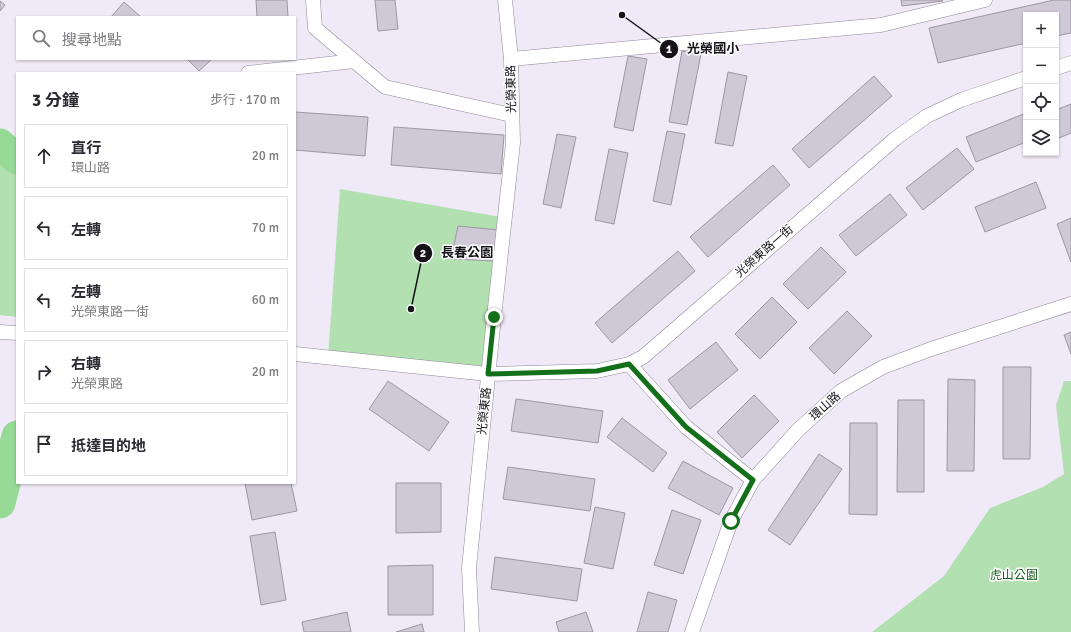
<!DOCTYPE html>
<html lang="zh-TW">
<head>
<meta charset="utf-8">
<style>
  body { margin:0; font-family:Signika,"Noto Sans TC",sans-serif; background:#f7f7f7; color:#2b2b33 }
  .controls { position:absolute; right:12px; top:12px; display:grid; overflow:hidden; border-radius:0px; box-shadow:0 1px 3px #0004 }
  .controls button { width:36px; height:36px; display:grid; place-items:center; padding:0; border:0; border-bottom:1px solid #e1e1e2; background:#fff; color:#2b2b33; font:20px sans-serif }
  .stop { position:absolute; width:12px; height:12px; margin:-9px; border:3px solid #146f1b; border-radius:50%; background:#fff }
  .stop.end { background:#146f1b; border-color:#fff; box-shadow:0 1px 4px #0008 }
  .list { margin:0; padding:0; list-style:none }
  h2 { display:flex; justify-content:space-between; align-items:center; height:52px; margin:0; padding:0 16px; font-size:17px }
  h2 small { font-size:13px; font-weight:400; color:#7c7c81 }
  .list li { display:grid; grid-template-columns:26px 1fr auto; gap:12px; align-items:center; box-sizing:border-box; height:64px; margin:0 8px 8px; padding:0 8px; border:1px solid #e1e1e2; border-radius:0px }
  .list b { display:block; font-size:15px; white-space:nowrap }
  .list p { margin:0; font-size:13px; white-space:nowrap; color:#7c7c81 }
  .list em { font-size:13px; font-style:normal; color:#7c7c81 }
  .icon { flex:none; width:22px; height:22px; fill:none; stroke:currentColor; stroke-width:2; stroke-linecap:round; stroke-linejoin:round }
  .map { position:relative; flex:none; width:1071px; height:632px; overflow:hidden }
  .search { position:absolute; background:#fff; box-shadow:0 1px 3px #0004; left:16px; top:16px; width:280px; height:44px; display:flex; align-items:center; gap:10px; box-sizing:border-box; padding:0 14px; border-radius:0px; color:#7c7c81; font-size:15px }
  .panel { position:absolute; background:#fff; box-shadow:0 1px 3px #0004; left:16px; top:72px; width:280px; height:412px; border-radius:0px }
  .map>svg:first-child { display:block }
  .green { fill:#b3e0b1 }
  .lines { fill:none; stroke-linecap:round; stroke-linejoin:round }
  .river { stroke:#97da95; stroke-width:31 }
  .building { fill:#cfc8d7; stroke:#9d97a5 }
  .minor-casing { stroke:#8e8895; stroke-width:15 }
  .minor { stroke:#fff; stroke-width:14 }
  .route { stroke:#146f1b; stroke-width:5 }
  .labels { text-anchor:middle; stroke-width:3; stroke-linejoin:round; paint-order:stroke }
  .street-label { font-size:12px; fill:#151318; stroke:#fff }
  .park-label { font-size:12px; fill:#155819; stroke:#fff }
  .leader { fill:none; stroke:#151318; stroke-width:1.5 }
  .callout-dot { fill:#151318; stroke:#fff; stroke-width:1.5 }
  .mark-label { font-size:12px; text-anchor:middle; font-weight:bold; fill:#fff }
  .callout-label { font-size:13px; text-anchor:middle; font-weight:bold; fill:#151318; stroke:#fff; stroke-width:3; stroke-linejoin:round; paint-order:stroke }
</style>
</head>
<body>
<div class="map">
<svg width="1071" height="632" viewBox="0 0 1071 632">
  <rect width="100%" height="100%" fill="#f0e9f8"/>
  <!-- green -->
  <path class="green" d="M0 165 17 166V317L0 315Z
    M340 189 501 217 484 373 328 357Z
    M1064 381H1071V632H872L944 576 990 508 1043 487 1064 474 1056 405Z"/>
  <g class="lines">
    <!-- river -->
    <path class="river" d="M0 144 17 159
      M0 503 17 436"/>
  </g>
  <!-- building -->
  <path class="building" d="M256 0H287L288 17H257Z
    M375 0H395L398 29 378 31Z
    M901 0H942L943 1 902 6Z
    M1054 0H1071V33L1056 36V15H1026V43L938 63 929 28Z
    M0 1 5 5 0 11Z
    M124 2 141 17H111Z
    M682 51 701 54 687 125 669 122Z
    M628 56 647 59 633 131 614 127Z
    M187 59H212L199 71Z
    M728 72 747 76 733 146 715 143Z
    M874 76 892 96 809 168 792 149Z
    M1071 104V133L1059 138 1056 131V110Z
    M295 112 368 117 365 156 295 150Z
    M1026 113V142L976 162 966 137Z
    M394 127 504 135 501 174 391 165Z
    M667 131 685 134 671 205 653 201Z
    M557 134 576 137 561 208 543 204Z
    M957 148 974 169 923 210 906 188Z
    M609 149 628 153 614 224 595 220Z
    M773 165 790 185 708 257 690 237Z
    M1036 182 1046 208 985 232 975 207Z
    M890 194 907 215 856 256 839 235Z
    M1071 218V262L1057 224Z
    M458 226 499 230 496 261 451 259Z
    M821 247 846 272 808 309 783 284Z
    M678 251 695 271 612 343 595 323Z
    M772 297 797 322 760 359 735 334Z
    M847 311 872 336 834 374 809 348Z
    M1071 332V354L1064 335Z
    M716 342 738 370 690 409 668 380Z
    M1003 367H1031L1030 459H1003Z
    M948 379 975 380 974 471H947Z
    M388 381 449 422 429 451 369 409Z
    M754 395 779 421 742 458 717 432Z
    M516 399 603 411 598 443 511 431Z
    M898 400H924V492H897Z
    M622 418 667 453 653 472 607 437Z
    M850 423H877V515L849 514Z
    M819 454 842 469 790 545 768 530Z
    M683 461 733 488 719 515 668 488Z
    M508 467 595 479 590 511 503 499Z
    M245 483H291L297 511 252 520Z
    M396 483H441V532L396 533Z
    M595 507 625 513 613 569 584 563Z
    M672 510 701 520 683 574 654 565Z
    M275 532 286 600 261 605 250 536Z
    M495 557 582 569 577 601 491 589Z
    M433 565V615H388V566Z
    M648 592 677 600 668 632H637Z
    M347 612 351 632H304L302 622Z
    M586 612 593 632H559L556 622Z
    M422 624 424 632H396Z"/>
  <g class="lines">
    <defs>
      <path id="minor" d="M313 0 315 28 385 87 512 115
        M511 59 881 25 985 0
        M1056 68 1071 63
        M248 73 354 61
        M0 332 17 333
        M295 354 488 374 597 371 629 364 643 357 896 138 927 116 961 100 1026 78
        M629 364 686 427 753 480
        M472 632 469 568 494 317 513 143 511 59 505 0
        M692 632 731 521 753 480 798 430 841 391 883 367 931 349 1071 304"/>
    </defs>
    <!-- minor casing -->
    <use href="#minor" class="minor-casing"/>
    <!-- minor -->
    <use href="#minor" class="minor"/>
  </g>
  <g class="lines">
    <!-- route -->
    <path class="route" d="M494 317 488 374 597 371 629 364 686 427 753 480 731 521"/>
  </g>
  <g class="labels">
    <!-- street labels -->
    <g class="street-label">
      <text transform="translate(511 89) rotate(-91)" y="4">光榮東路</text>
      <text transform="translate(764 251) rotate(-41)" y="4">光榮東路一街</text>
      <text transform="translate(825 406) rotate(-42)" y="4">環山路</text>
      <text transform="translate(484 411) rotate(-84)" y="4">光榮東路</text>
    </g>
    <!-- park labels -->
    <g class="park-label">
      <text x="1014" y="579">虎山公園</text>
    </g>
  </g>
  <!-- callouts -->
  <path class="leader" d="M622 15L669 49M411 309L423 253"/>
  <g class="callout-dot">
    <circle cx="622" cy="15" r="4"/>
    <circle cx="411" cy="309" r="4"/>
    <circle cx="669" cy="49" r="10"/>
    <circle cx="423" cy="253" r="10"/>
  </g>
  <g class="mark-label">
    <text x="669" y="53">1</text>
    <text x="423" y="257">2</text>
  </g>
  <g class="callout-label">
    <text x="713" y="53">光榮國小</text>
    <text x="467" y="257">長春公園</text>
  </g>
</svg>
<div class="controls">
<button>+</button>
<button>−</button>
<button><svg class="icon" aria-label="locate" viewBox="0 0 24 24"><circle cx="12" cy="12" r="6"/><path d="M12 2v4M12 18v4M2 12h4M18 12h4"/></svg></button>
<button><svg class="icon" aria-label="layers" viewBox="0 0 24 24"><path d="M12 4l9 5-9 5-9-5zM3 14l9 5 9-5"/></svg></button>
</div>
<div class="stop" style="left:731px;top:521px"></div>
<div class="stop end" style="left:494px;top:317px"></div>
<div class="search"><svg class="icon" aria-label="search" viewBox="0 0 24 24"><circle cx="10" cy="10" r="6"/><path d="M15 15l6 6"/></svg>搜尋地點</div>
<section class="panel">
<h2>3 分鐘<small>步行 · 170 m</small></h2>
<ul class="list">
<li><svg class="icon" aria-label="ahead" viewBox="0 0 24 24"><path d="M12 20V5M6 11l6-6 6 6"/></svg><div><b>直行</b><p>環山路</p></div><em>20 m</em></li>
<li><svg class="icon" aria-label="left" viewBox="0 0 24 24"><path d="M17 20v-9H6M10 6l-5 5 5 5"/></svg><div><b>左轉</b></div><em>70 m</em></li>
<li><svg class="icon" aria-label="left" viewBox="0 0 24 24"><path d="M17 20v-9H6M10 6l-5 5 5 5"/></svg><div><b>左轉</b><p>光榮東路一街</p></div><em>60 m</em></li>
<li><svg class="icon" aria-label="right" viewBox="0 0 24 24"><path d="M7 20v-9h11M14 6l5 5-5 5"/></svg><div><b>右轉</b><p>光榮東路</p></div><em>20 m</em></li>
<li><svg class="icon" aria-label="arrive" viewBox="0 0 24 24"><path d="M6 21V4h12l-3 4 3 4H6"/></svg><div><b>抵達目的地</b></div></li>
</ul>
</section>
</div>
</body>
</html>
